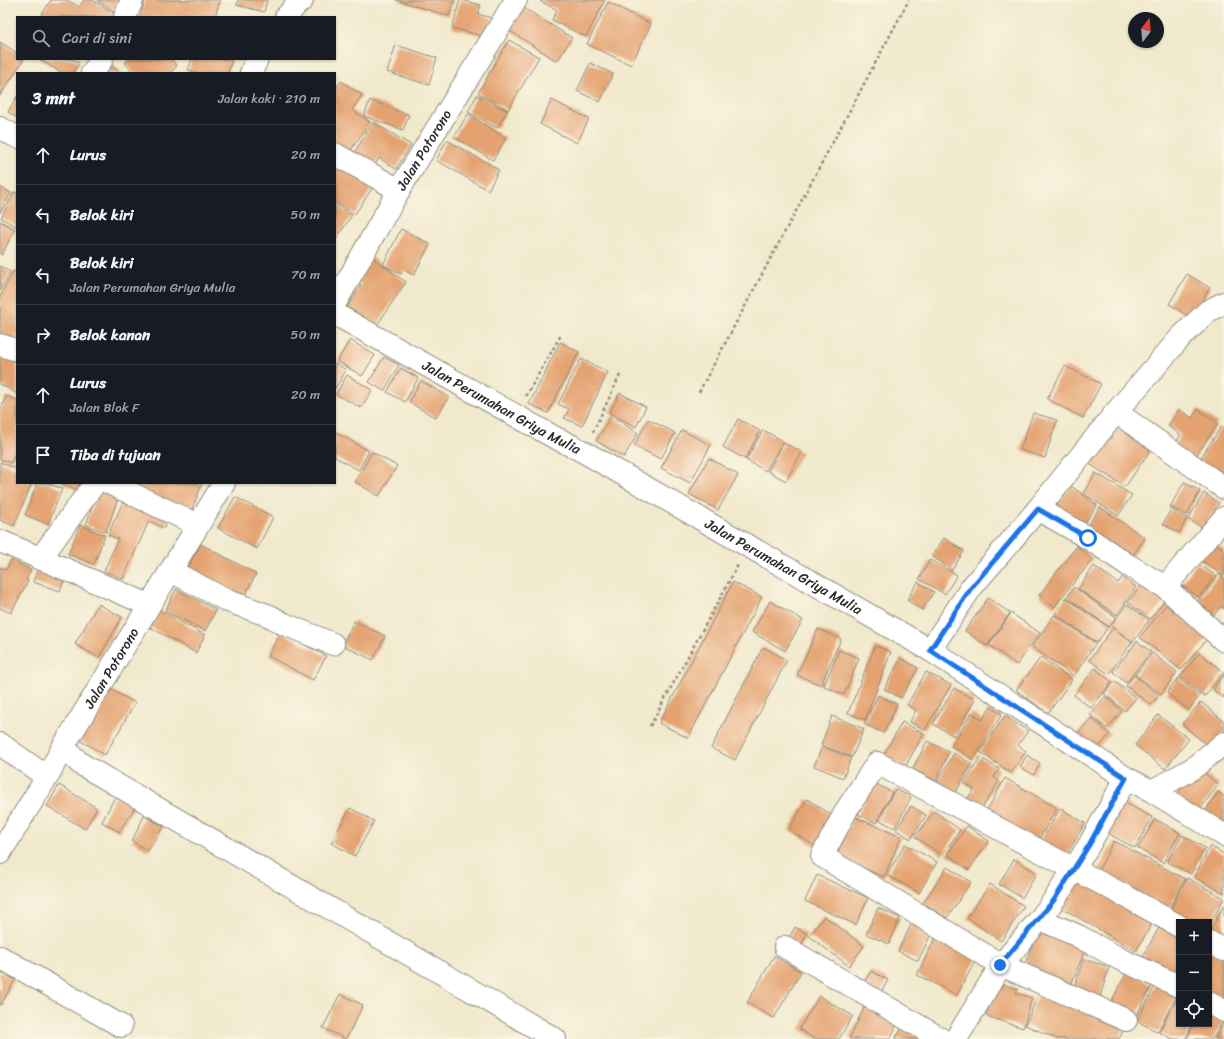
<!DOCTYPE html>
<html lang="id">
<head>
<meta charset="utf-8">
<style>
  body { margin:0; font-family:Sriracha,sans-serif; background:#20242c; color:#f1f3f6 }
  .controls { position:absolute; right:12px; bottom:12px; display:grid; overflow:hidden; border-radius:0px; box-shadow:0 1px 3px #0004 }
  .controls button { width:36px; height:36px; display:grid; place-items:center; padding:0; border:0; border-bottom:1px solid #363941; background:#171b24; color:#f1f3f6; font:20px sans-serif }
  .compass { position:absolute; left:1128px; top:12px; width:36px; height:36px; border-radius:50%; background:#171b24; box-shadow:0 1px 3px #0004; rotate:16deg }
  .stop { position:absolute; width:12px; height:12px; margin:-9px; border:3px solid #1a73e8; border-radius:50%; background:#fff }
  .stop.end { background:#1a73e8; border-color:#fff; box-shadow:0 1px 4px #0008 }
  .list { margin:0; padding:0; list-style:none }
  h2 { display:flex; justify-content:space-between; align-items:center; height:52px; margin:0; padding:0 16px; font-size:17px }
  h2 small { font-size:13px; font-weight:400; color:#9ea1a6 }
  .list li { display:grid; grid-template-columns:26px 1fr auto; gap:12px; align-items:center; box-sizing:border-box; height:60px; padding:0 16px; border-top:1px solid #363941 }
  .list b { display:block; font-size:15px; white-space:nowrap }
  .list p { margin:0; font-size:13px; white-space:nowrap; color:#9ea1a6 }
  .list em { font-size:13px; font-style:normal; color:#9ea1a6 }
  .icon { flex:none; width:22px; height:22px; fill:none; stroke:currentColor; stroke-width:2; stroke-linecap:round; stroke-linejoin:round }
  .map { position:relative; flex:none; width:1224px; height:1039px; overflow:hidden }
  .search { position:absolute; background:#171b24; box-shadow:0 1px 3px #0004; left:16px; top:16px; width:320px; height:44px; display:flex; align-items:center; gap:10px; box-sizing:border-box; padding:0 14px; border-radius:0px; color:#9ea1a6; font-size:15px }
  .panel { position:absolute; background:#171b24; box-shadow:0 1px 3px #0004; left:16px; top:72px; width:320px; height:412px; border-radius:0px }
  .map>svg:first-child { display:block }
  .building { fill:#e4a26f }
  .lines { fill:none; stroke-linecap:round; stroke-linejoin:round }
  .minor-casing { stroke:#8e8a7c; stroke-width:24 }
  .path { stroke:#8e8a7c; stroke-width:2.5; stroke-dasharray:3 3; stroke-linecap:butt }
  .minor { stroke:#fff; stroke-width:22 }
  .route { stroke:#1a73e8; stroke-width:5 }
  .labels { text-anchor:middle; stroke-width:4; stroke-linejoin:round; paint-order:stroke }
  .street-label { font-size:14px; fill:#2b2b2b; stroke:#fcf5e5 }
</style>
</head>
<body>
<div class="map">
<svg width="1224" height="1039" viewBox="0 0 1224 1039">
  <rect width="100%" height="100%" fill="#fcf5e5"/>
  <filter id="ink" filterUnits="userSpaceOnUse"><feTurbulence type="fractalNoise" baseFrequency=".025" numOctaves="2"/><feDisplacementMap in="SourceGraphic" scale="8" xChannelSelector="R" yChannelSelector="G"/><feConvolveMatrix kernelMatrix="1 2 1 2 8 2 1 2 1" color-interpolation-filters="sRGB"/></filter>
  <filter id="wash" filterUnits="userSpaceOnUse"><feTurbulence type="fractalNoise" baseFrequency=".012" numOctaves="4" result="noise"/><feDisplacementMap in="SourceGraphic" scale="16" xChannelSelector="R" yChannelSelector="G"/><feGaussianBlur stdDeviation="0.9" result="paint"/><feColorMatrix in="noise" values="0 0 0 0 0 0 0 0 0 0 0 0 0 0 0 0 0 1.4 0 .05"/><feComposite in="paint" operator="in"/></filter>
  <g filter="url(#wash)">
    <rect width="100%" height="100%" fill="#f0e9cc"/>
    <g id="blocks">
      <!-- building -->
      <path class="building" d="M51 0H68L79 7 84 0H93L119 17H40Z
        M97 0H123L115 12Z
        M145 0H220L215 17H203L196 15 195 17H140Z
        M238 0H267L264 12 237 5Z
        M396 0H454L449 16Z
        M460 0 481 5 478 14 492 18 486 37 452 28Z
        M541 0H605L586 37 552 20 557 10 540 1Z
        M608 2 651 24 631 65 587 44Z
        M524 8 572 38 557 61 510 31Z
        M509 40 539 57 508 110 478 93Z
        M0 42 17 53V59H24L0 96Z
        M396 45 437 58 429 85 387 72Z
        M39 59H72L79 63 73 73H62Z
        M129 59H171L177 66 170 73H134L125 63Z
        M192 59H232L228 73H198L188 70Z
        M590 63 613 74 600 102 577 91Z
        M111 65 121 73H104Z
        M341 81 362 95 352 110 370 122 349 153 335 144V89Z
        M477 95 507 111 497 128 468 112Z
        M17 96V118L8 112Z
        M370 100 409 115 403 130 364 116Z
        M552 100 589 119 577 143 540 124Z
        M468 114 506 138 493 160 454 137Z
        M373 122 411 145 396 169 379 158 373 168 353 155Z
        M447 140 499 170 488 190 436 160Z
        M341 162 375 184 355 214 335 202V170Z
        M0 187 11 193 0 213Z
        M14 192 17 193V227L1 218Z
        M335 204 352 215 335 241Z
        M0 221 15 229 2 255 0 254Z
        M401 229 430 244 414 275 404 270 401 274 383 265Z
        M370 256 406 282 377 325 347 307 361 285 354 279Z
        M0 266 10 272 0 291Z
        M13 271 17 273V336L11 347 0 342V297Z
        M1187 274 1210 288 1191 318 1169 304Z
        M350 340 375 355 362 376 337 361Z
        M560 342 579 352 548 413 529 404Z
        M5 353 17 360V394L0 384V361Z
        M384 357 399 365 384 391 369 382Z
        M581 359 608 372 582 426 564 418 569 409 558 404Z
        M335 363 346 370 335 389Z
        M1065 366 1101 384 1083 418 1047 399Z
        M401 368 418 378 405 402 387 392Z
        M347 375 372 390 361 408 336 394Z
        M421 381 449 397 436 418 409 402Z
        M620 393 646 407 636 427 609 413Z
        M6 396 17 400V448L11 463 0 459V411Z
        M1179 409 1192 418 1198 409 1218 423 1194 459 1174 445 1181 435 1168 426Z
        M1033 413 1057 420 1045 458 1020 450Z
        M611 416 638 433 624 457 596 441Z
        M648 419 675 433 661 459 634 446Z
        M738 419 760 431 745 459 723 447Z
        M1111 422 1151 449 1125 487 1085 461Z
        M1221 427 1224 429V480L1198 462Z
        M682 430 711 445 690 483 661 468Z
        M763 430 783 441 766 471 746 460Z
        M335 432 369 451 359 470 335 457Z
        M784 443 802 452 786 481 768 471Z
        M372 452 397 466 379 496 355 482Z
        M709 458 738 475 718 510 689 494Z
        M0 462 17 469V483H32L14 526 0 520Z
        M1096 473 1132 495 1118 516 1083 493Z
        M1184 482 1200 491 1187 515 1170 507Z
        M37 483H47L62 489 48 524 25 515Z
        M60 483H89L85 493Z
        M100 483 121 490 106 532 86 525Z
        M141 483H200L202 484 190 514 137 493Z
        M1071 486 1097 505 1083 526 1056 506Z
        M1204 493 1219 503 1203 528 1188 519Z
        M126 495 170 515 164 528 149 521 123 579 104 571 118 539 108 535Z
        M235 497 273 517 257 549 218 528Z
        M1100 507 1145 538 1129 561 1085 530Z
        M1171 509 1187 518 1179 533 1163 524Z
        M80 525 105 535 94 564 68 554Z
        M944 538 964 551 952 570 932 556Z
        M1211 541 1224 549V576L1199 559Z
        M201 544 256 574 242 601 186 571Z
        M1077 546 1093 559 1054 607 1039 595Z
        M11 560 31 570 26 580 28 581 11 613 0 608V567L6 570Z
        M930 560 957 575 945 594 919 579Z
        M1197 563 1215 575 1199 597 1181 585Z
        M39 565 66 575 60 591 33 582Z
        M1094 566 1118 583 1122 577 1136 587 1117 615 1078 589Z
        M1219 574 1224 578V609L1221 606 1214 615 1197 602Z
        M733 582 762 597 688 738 659 723Z
        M918 582 934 592 922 610 907 600Z
        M1144 582 1166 599 1150 619 1128 602Z
        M1074 587 1116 617 1109 627 1067 597Z
        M176 589 216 610 205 631 165 611Z
        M988 598 1010 613 987 646 965 631Z
        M1066 598 1108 627 1097 643 1055 614Z
        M770 601 803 620 785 651 752 632Z
        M98 604 122 617 99 658 75 644Z
        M1127 604 1149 620 1133 642 1111 626Z
        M150 605 205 635 196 653 141 622Z
        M1166 605 1207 639 1181 670 1140 637Z
        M1011 613 1040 633 1017 665 989 645Z
        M1054 615 1096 643 1074 676 1032 647Z
        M354 621 385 636 373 660 342 645Z
        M1113 628 1132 642 1109 674 1089 660Z
        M818 629 841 639 821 685 797 675Z
        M281 632 326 656 313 680 268 656Z
        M1137 641 1151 652 1126 683 1113 672Z
        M875 646 891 652 865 720 848 713Z
        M763 647 787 660 735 760 711 748Z
        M839 650 859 658 844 695 824 686Z
        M1152 653 1177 672 1161 694 1135 675Z
        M1199 653 1224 672 1205 696 1180 677Z
        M1041 657 1072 680 1048 713 1016 690Z
        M901 658 918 668 901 698 884 689Z
        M1095 668 1112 682 1091 708 1074 695Z
        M926 672 951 685 925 730 910 722 916 710 907 705Z
        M1224 674V698L1213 690Z
        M1134 675 1159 695 1151 705 1126 686Z
        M1178 678 1200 695 1189 710 1167 693Z
        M1114 681 1136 698 1125 711 1104 694Z
        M107 687 135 703 105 755 76 738Z
        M954 688 975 700 954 736 933 724Z
        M878 695 897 704 884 733 864 724Z
        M1105 697 1122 711 1107 729 1090 715Z
        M1201 702 1224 721V731L1210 748 1182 724Z
        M990 707 1002 714 973 760 951 746 972 713 983 720Z
        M1158 715 1189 739 1165 769 1135 745Z
        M832 716 864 729 852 757 821 745Z
        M1005 716 1028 731 1018 745 1026 751 1011 773 980 752Z
        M1091 718 1110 734 1094 753 1075 737Z
        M902 722 924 733 905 767 883 756Z
        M927 741 949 752 936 781 913 769Z
        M822 747 851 758 843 778 814 766Z
        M954 753 972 764 953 797 934 787Z
        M1027 755 1040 763 1034 775 1020 767Z
        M980 757 999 769 994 778 999 781 981 810 966 801 974 789 964 783Z
        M1197 768 1219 784 1197 813 1175 797Z
        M1005 778 1057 808 1038 841 986 812Z
        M874 783 892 792 876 823 858 814Z
        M59 785 97 808 85 829 47 806Z
        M895 789 911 797 895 828 879 820Z
        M1218 792 1224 796V825L1204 813Z
        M115 797 135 807 119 832 102 822Z
        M807 799 838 819 820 849 789 830Z
        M1118 799 1152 817 1135 848 1102 830Z
        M911 806 926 815 911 839 896 830Z
        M350 808 374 821 355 856 331 843Z
        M1060 808 1085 823 1065 858 1040 844Z
        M934 811 960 830 942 855 915 837Z
        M144 816 164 826 148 851 132 841Z
        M853 816 901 837 884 877 836 856Z
        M1155 819 1180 833 1163 863 1138 848Z
        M967 826 989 841 969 870 947 854Z
        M1182 835 1205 848 1191 874 1167 862Z
        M1114 841 1185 879 1169 909 1098 871Z
        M905 844 937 862 919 893 887 875Z
        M1210 846 1224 854V893L1194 877Z
        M1014 859 1037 873 1022 898 999 884Z
        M947 867 971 882 947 918 923 903Z
        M1075 870 1156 917 1136 951 1055 904Z
        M817 875 868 898 856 925 805 901Z
        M1187 878 1224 898 1209 926V922H1187L1169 912Z
        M990 884 1024 906 1001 941 967 918Z
        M1224 905V940L1209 932Z
        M878 908 900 918 889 944 866 934Z
        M824 916 864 946 849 966 809 936Z
        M912 923 932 932 918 961 898 951Z
        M1161 924 1179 934V977L1143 956Z
        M795 927 807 934 799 949 786 943Z
        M1038 931 1085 950 1068 992 1024 966Z
        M937 935 978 956 957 995 917 975Z
        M1209 951 1224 959V1002L1209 994Z
        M774 956 801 972 774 1018 747 1003Z
        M1083 959 1109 967 1100 997 1074 989Z
        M871 971 888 980 880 994 863 984Z
        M0 972 15 980 1 1005H0Z
        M1127 972 1152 985 1136 1017 1110 1004Z
        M997 982 1018 989 1016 993 1032 998 1023 1028 986 1016Z
        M1157 982 1178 993 1158 1032 1137 1021Z
        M1041 989 1125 1027 1119 1039H1058L1025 1025Z
        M340 994 363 1005 346 1039 323 1028Z
        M1179 995V1024H1193L1185 1039H1172L1159 1032Z
        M819 996 853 1016 839 1039H815L799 1029Z
        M865 1006 898 1022 890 1039H849Z
        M1209 1010 1224 1018 1213 1039H1187L1194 1024H1209Z
        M1224 1022V1039H1215Z
        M902 1028 920 1039H895Z"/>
    </g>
  </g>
  <g filter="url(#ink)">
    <use href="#blocks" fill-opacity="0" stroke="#8e8a7c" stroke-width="1"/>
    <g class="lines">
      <defs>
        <g id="minor">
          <path d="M125 17 132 0"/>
          <path d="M286 17 296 5 302 0"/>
          <path d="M92 73 102 59"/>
          <path d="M251 73 257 59"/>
          <path d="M0 128 17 137"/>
          <path d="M335 154 399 190"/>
          <path id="s1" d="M335 303 399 190 516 0"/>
          <path id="s2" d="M335 314 552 436 584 452 930 650 1126 778 1152 791 1224 835"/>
          <path d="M0 345 17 350"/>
          <path d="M1116 412 1224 488"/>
          <path d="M109 483 198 525"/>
          <path d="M1038 509 1088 538 1128 565 1165 587 1224 641"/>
          <path d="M0 541 149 605"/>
          <path d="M40 559 95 483"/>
          <path d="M171 571 228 601 270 616 284 624 333 644"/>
          <path d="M1165 587 1224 518"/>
          <path d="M930 650 971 588 1038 509 1116 412 1180 338 1208 311 1224 303"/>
          <path d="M0 744 47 777"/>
          <path d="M63 747 81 764 555 1039"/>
          <path d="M1152 791 1192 769 1224 743"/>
          <path id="s3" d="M0 853 47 777 63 747 224 483"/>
          <path d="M1040 919 1078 936 1120 959 1179 986"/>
          <path d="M1209 942 1224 950"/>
          <path d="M785 947 941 1039"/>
          <path d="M0 957 121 1026"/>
          <path d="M1209 1003 1224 1011"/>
          <path d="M1126 1020 1001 965 822 856 847 809 877 763 974 815 1021 841 1129 898 1179 926"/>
          <path d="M956 1039 1001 965 1040 919 1054 900 1074 869 1089 845 1126 778"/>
        </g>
      </defs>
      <!-- minor casing -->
      <use href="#minor" class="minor-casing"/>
      <!-- path -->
      <path class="path" d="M699 392 909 0
        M526 396 561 335
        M593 432 621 373
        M650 726 738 565"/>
      <!-- minor -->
      <use href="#minor" class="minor"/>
    </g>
  </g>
  <g class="lines" filter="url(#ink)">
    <!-- route -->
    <path class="route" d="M1000 965 1054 900 1089 845 1126 778 930 650 971 588 1038 509 1088 538"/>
  </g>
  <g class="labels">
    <!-- street labels -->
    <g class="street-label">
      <text dy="5" stroke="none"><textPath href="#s1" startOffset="177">Jalan Potorono</textPath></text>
      <text dy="5" stroke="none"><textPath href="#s2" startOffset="191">Jalan Perumahan Griya Mulia</textPath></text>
      <text dy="5" stroke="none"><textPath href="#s2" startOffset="515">Jalan Perumahan Griya Mulia</textPath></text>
      <text dy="5" stroke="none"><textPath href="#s3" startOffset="216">Jalan Potorono</textPath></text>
    </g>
  </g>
</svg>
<div class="controls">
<button>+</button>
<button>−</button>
<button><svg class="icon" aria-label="locate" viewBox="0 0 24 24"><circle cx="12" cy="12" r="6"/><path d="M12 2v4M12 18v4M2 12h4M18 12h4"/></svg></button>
</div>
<svg class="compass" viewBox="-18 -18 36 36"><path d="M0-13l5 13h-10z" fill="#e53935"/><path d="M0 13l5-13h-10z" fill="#9ea1a6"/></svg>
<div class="stop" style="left:1088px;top:538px"></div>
<div class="stop end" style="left:1000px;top:965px"></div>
<div class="search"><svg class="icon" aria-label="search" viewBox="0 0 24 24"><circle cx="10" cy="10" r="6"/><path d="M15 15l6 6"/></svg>Cari di sini</div>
<section class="panel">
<h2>3 mnt<small>Jalan kaki · 210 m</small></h2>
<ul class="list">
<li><svg class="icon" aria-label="ahead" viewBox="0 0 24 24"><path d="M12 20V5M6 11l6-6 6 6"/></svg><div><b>Lurus</b></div><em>20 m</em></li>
<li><svg class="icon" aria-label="left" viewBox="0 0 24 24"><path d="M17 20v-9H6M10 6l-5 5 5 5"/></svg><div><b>Belok kiri</b></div><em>50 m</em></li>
<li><svg class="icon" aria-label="left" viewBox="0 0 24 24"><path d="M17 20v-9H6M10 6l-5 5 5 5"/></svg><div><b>Belok kiri</b><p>Jalan Perumahan Griya Mulia</p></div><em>70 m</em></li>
<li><svg class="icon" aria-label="right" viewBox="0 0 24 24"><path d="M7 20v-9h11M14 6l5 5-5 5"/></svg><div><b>Belok kanan</b></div><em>50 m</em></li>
<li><svg class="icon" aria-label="ahead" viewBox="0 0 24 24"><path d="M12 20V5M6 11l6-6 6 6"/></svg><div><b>Lurus</b><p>Jalan Blok F</p></div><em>20 m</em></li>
<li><svg class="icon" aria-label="arrive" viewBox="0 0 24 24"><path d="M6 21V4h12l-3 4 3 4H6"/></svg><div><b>Tiba di tujuan</b></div></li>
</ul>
</section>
</div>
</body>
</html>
